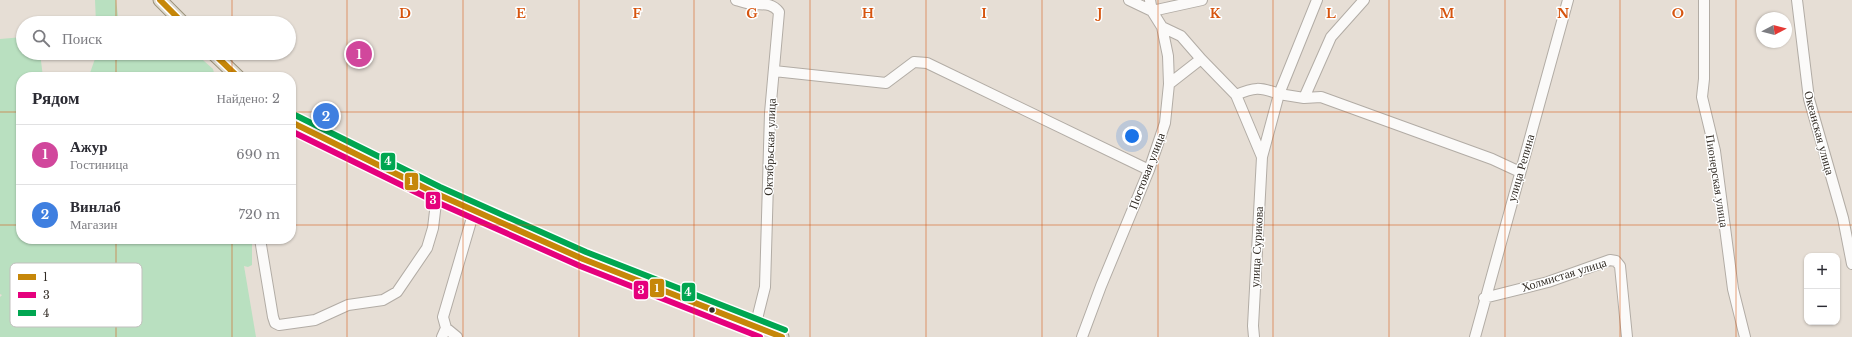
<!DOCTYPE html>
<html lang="ru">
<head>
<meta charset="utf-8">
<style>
  body { margin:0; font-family:"Libre Baskerville",serif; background:#f7f7f7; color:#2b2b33 }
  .controls { position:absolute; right:12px; bottom:12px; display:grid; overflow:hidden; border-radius:8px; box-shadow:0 1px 3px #0004 }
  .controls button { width:36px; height:36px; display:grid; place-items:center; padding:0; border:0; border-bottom:1px solid #e1e1e2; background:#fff; color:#2b2b33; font:20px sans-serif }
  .compass { position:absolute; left:1756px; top:12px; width:36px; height:36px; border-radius:50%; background:#fff; box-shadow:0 1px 3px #0004; rotate:83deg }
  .you { position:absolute; left:1132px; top:136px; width:14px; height:14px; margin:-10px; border:3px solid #fff; border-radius:50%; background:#1a73e8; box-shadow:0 0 0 6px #1a73e833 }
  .badge { display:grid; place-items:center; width:26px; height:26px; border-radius:50%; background:#db2777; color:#fff; font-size:13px; font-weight:700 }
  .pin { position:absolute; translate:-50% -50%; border:2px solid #fff; box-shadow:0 1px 4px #0006 }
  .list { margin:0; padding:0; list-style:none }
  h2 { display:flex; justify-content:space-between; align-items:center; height:52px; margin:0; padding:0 16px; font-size:17px }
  h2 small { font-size:13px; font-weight:400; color:#7c7c81 }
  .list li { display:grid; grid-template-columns:26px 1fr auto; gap:12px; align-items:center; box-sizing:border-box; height:60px; padding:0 16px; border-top:1px solid #e1e1e2 }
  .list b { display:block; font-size:15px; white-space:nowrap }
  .list p { margin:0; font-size:13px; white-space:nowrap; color:#7c7c81 }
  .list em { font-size:13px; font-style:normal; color:#7c7c81 }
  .icon { flex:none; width:22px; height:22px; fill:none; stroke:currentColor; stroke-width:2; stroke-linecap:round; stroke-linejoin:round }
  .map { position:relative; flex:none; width:1852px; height:337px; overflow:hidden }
  .search { position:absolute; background:#fff; box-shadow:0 1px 3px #0004; left:16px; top:16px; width:280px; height:44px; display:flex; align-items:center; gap:10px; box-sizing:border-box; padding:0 14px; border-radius:22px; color:#7c7c81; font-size:15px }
  .panel { position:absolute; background:#fff; box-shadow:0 1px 3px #0004; left:16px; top:72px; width:280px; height:172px; border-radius:16px }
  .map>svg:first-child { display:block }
  .green { fill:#b9e0c0 }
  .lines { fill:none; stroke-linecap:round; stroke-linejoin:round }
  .minor-casing { stroke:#b2aca5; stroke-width:12 }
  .major-casing { stroke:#9b927c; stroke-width:15 }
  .minor { stroke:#fbfaf9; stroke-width:10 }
  .major { stroke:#dfdbd1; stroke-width:13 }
  .bus-1-casing { stroke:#fff; stroke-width:9 }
  .bus-2-casing { stroke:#fff; stroke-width:9 }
  .bus-3-casing { stroke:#fff; stroke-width:9 }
  .bus-1 { stroke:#c68709; stroke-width:6 }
  .bus-2 { stroke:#e5007d; stroke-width:6 }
  .bus-3 { stroke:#00a651; stroke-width:6 }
  .grid { fill:none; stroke:#d6540e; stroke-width:1; stroke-opacity:0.55 }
  .bus-dot { fill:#312b24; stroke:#fff; stroke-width:1.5 }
  .labels { text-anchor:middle; stroke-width:3; stroke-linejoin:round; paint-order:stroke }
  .street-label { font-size:12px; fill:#312b24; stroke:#fff }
  .key { fill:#fff; stroke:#c1bfbd; stroke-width:1 }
  .key-label { font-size:11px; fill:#312b24 }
  .grid-label { font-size:13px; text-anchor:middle; font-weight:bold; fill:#d6540e; stroke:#fff; stroke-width:3; stroke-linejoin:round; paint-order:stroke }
  .line-badge { stroke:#fff; stroke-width:1.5 }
  .badge-label { font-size:11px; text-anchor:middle; font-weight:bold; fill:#fff }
</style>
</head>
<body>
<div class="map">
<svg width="1852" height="337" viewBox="0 0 1852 337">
  <rect width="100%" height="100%" fill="#e6ded5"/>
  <!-- green -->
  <path class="green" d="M95 0H116L119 23H96Z
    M23 37V53H40L43 77H21V239H252V265L248 267 244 266 256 337H0V297L2 295 0 294V39Z
    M97 53H195L213 69 215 77H67L90 73Z"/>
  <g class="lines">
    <defs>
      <path id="minor" d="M736 0C741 1 747 4 752 4 763 5 771 2 779 12L770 113 765 287 755 327
        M1129 0 1152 11 1202 0
        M1704 0V79L1702 97 1715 151 1733 289 1745 337
        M1797 0 1809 99 1843 218 1852 264
        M1162 27 1181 36 1201 59
        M774 71 886 83 914 62 927 63 1149 170
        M1169 84 1201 59 1236 95C1254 87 1260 87 1279 94L1317 0
        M1236 95 1262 157 1279 94 1304 98 1331 37 1364 0
        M1304 98 1321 97 1492 159 1520 172
        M260 239 273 317 275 323 279 325 315 320 348 305 383 300 397 292 427 248 433 228 437 194
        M1484 298 1548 282 1610 260 1616 261 1620 266 1627 337
        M446 328 457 337
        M442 337 446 328 443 317 474 211
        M1082 337 1101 286 1149 170 1165 123 1169 84 1168 56 1162 27 1152 11 1150 0
        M1254 337 1253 326 1262 157
        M1475 337 1568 0"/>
      <path id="major" d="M160 0 183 23
        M213 53 238 77
        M291 122 437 194 583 259 782 337"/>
    </defs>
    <!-- minor casing -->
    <use href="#minor" class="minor-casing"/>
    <!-- major casing -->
    <use href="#major" class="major-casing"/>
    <!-- minor -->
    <use href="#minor" class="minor"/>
    <!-- major -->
    <use href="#major" class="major"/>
    <defs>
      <path id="bus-1" d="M160 0 183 23
        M213 53 238 77
        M291 122 437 194 583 259 782 337"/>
      <path id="bus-2" d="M291 131 434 201 580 266 760 337"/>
      <path id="bus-3" d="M295 115 440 187 586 252 785 330"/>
    </defs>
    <!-- bus-1 casing -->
    <use href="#bus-1" class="bus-1-casing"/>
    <!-- bus-2 casing -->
    <use href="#bus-2" class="bus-2-casing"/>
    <!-- bus-3 casing -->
    <use href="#bus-3" class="bus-3-casing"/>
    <!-- bus-1 -->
    <use href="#bus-1" class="bus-1"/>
    <!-- bus-2 -->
    <use href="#bus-2" class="bus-2"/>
    <!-- bus-3 -->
    <use href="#bus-3" class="bus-3"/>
  </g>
  <!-- grid -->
  <path class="grid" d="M116 0V23M232 0V23M347 0V337M463 0V337M579 0V337M694 0V337M810 0V337M926 0V337M1042 0V337M1158 0V337M1273 0V337M1389 0V337M1505 0V337M1620 0V337M1736 0V337M116 53V77M232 53V77M0 112H21M291 112H1852M0 225H21M291 225H1852M116 239V337M232 239V337"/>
  <!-- markers -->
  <circle class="bus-dot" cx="712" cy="310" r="3.5"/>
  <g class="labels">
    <!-- street labels -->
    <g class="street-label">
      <text transform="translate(1819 133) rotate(75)" y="4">Океанская улица</text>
      <text transform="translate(770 147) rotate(-88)" y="4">Октябрьская улица</text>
      <text transform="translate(1521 168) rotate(-74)" y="4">улица Репина</text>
      <text transform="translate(1147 171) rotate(-69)" y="4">Постовая улица</text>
      <text transform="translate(1717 181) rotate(81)" y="4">Пионерская улица</text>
      <text transform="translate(1257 247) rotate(-87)" y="4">улица Сурикова</text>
      <text transform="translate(1564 275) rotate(-17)" y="4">Холмистая улица</text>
    </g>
  </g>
  <!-- legend -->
  <rect x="10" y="263" width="132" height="64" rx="6" class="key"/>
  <rect x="18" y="274" width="18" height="6" fill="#c68709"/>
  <rect x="18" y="292" width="18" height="6" fill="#e5007d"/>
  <rect x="18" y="310" width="18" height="6" fill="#00a651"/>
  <g class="key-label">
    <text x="43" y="281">1</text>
    <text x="43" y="299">3</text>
    <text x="43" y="317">4</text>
  </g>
  <g class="grid-label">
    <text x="405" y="18">D</text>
    <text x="521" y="18">E</text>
    <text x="637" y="18">F</text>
    <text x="752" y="18">G</text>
    <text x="868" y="18">H</text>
    <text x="984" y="18">I</text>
    <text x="1100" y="18">J</text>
    <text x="1215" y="18">K</text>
    <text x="1331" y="18">L</text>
    <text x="1447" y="18">M</text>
    <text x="1563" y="18">N</text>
    <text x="1678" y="18">O</text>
  </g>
  <g class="line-badge">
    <rect x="380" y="152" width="16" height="19" rx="4" fill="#00a651"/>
    <rect x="404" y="172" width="15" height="19" rx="4" fill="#c68709"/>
    <rect x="425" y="191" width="16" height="19" rx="4" fill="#e5007d"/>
    <rect x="649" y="278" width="16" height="20" rx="4" fill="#c68709"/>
    <rect x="633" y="280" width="16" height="20" rx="4" fill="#e5007d"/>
    <rect x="681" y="282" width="15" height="20" rx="4" fill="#00a651"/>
  </g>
  <g class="badge-label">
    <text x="388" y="165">4</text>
    <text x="411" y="185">1</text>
    <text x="433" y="204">3</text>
    <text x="657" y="292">1</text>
    <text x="641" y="294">3</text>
    <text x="688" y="296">4</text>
  </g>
</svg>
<div class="controls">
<button>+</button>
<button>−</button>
</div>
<svg class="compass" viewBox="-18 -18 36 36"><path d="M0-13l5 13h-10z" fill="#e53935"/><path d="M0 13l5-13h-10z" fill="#7c7c81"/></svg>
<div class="you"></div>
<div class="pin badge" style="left:359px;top:54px;background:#d1479c">1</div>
<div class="pin badge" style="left:326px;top:116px;background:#3f7fe0">2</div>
<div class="search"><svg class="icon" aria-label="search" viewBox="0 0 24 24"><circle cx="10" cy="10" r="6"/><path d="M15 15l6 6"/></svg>Поиск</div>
<section class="panel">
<h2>Рядом<small>Найдено: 2</small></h2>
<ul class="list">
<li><span class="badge" style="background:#d1479c">1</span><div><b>Ажур</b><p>Гостиница</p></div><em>690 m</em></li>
<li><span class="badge" style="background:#3f7fe0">2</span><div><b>Винлаб</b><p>Магазин</p></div><em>720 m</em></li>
</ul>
</section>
</div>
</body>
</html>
